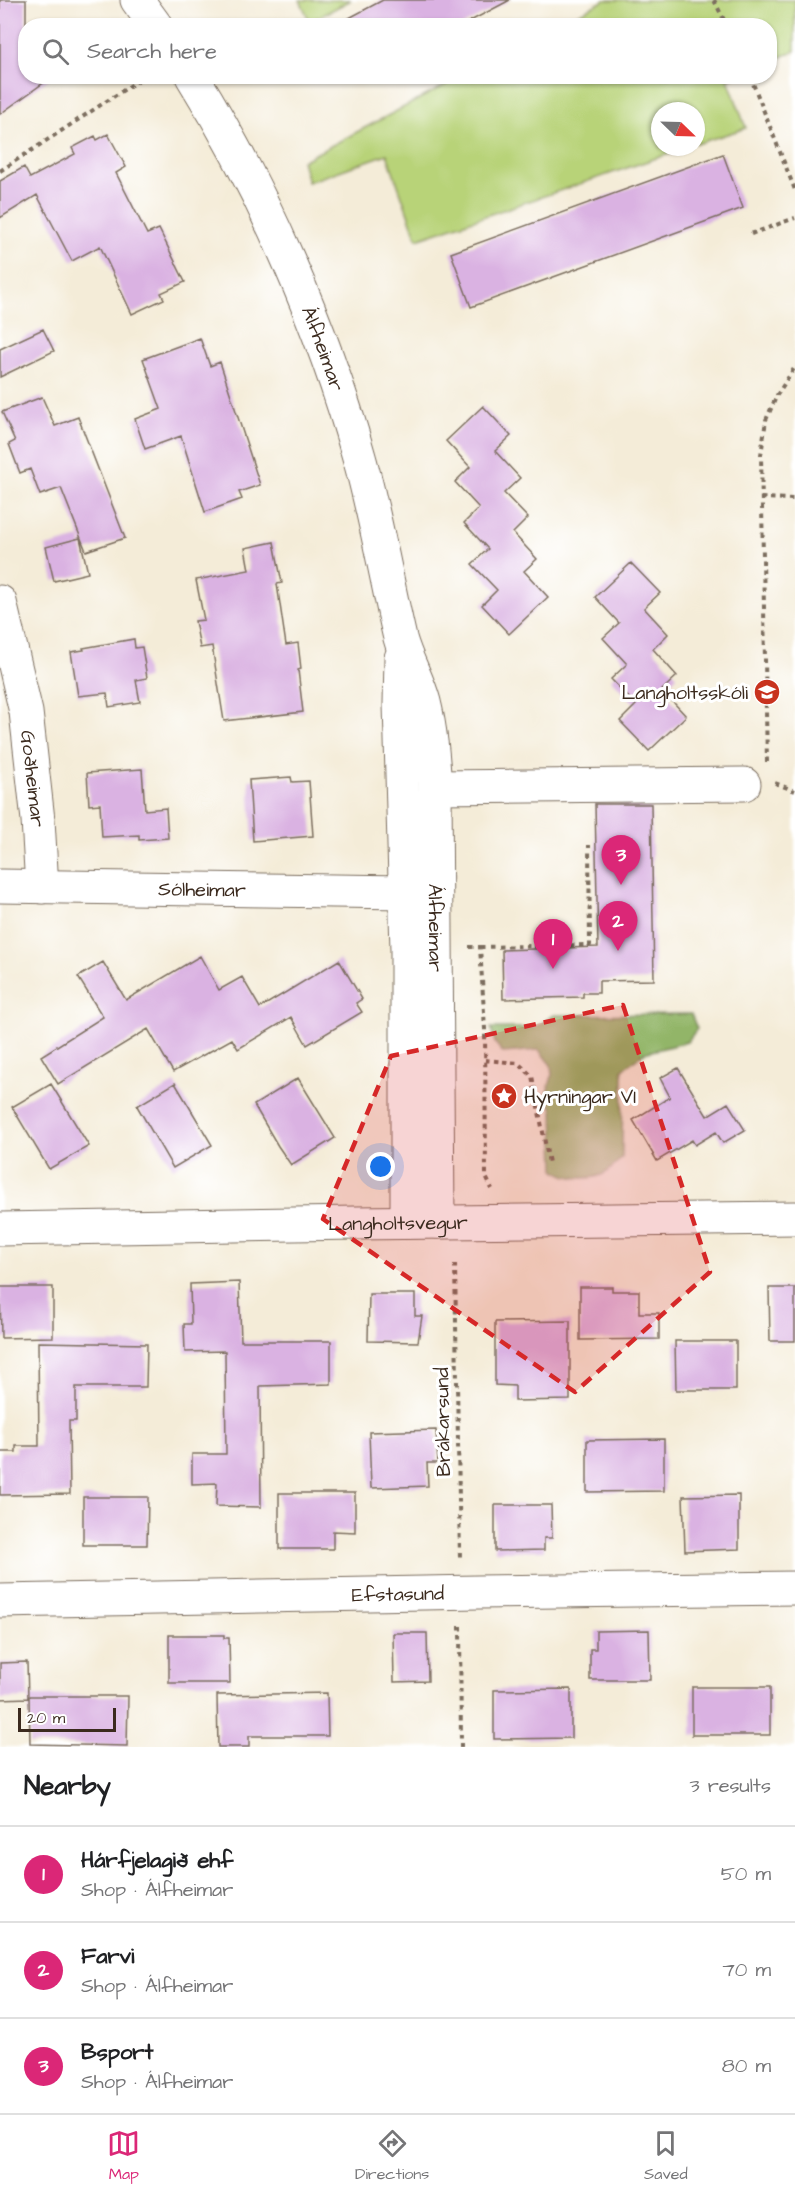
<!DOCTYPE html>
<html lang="en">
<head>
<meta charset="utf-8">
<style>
  body { margin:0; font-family:"Architects Daughter",sans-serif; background:#f6f6f6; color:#202124 }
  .compass { position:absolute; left:651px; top:102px; width:54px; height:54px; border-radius:50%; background:#fff; box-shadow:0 2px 4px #0004; rotate:113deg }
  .scale { position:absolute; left:18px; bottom:15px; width:98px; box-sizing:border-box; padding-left:6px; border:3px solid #3b2a1e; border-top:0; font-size:16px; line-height:21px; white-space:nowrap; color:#3b2a1e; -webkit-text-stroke:4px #fff; paint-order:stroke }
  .you { position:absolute; left:381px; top:1167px; width:21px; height:21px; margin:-15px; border:4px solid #fff; border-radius:50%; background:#1a73e8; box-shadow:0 0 0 9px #1a73e833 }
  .badge { display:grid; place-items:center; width:39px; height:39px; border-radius:50%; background:#db2777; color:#fff; font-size:20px; font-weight:700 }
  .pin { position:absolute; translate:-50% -50px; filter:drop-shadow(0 2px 3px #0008) }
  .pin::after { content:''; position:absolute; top:32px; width:21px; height:18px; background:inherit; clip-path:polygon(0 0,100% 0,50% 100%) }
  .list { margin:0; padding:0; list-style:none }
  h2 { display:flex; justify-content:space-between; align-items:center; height:78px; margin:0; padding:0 24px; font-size:26px }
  h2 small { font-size:20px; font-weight:400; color:#757577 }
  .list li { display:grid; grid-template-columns:39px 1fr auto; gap:18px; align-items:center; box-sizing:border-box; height:96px; padding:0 24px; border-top:2px solid #e0e0e0 }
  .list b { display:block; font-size:22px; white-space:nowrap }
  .list p { margin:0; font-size:20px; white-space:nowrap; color:#757577 }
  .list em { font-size:20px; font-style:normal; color:#757577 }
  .icon { flex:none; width:33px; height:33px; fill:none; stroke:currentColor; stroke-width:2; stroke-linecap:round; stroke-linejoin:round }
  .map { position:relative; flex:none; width:795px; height:1747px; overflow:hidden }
  .search { position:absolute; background:#fff; box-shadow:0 2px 4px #0004; left:18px; right:18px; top:18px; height:66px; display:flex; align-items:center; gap:15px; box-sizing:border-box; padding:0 21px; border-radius:24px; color:#757577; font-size:22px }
  .sheet { height:366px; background:#fff }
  nav { display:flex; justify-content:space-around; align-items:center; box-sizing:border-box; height:84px; border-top:2px solid #e0e0e0; background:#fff; font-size:16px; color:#757577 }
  nav a { display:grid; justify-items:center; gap:3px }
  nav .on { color:#db2777 }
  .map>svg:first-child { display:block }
  .green { fill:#b8d378; stroke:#7a7e4b; stroke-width:1.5 }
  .forest { fill:#92b568; stroke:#667043; stroke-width:1.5 }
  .building { fill:#dab2e2 }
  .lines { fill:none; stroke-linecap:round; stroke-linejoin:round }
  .street-casing { stroke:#7c6e5f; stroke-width:35 }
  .secondary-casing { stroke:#7c6e5f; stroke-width:35 }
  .path { stroke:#7c6e5f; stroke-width:4; stroke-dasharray:4.5 4.5; stroke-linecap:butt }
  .street { stroke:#fff; stroke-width:33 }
  .secondary { stroke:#fff; stroke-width:33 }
  .marked { fill:#d62828; fill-opacity:0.2; stroke:#d62828; stroke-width:4.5; stroke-dasharray:12 8; stroke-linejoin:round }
  .labels { text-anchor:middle; stroke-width:6; stroke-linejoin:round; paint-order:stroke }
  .street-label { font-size:20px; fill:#3b2a1e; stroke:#fff }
  .poi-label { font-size:20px; fill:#3b2a1e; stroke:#fff; text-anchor:end }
</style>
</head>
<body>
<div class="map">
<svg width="795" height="1747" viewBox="0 0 795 1747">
  <rect width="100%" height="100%" fill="#fff"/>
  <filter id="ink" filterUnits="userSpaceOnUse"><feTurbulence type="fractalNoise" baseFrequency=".0167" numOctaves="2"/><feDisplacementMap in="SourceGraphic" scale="12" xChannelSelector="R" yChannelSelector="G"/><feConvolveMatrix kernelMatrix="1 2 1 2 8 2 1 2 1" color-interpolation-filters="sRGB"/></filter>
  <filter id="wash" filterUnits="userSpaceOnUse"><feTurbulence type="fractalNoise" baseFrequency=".008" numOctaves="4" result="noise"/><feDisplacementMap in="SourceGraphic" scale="24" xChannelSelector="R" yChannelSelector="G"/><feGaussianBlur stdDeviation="1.35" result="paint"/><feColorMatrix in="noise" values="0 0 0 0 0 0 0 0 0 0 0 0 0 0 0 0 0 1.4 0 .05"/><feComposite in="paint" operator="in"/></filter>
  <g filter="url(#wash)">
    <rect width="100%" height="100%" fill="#f4ecd8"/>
    <!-- green -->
    <path class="green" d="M300 0H351L310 22Z
      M605 0H795V51L770 62V26L557 25Z
      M461 77H734L728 79 746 128 696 144V111H660V147H689L417 239 387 154 308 182 302 161Z"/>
    <!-- forest -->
    <path class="forest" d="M691 1014 697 1029 687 1042 644 1053 623 1069 622 1158C617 1162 612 1169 607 1172 593 1181 566 1180 555 1169L553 1110 547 1094 552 1076 551 1065 539 1050 503 1053 495 1043 491 1028H534L554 1015Z"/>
    <g id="blocks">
      <!-- building -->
      <path class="building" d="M0 0H26V76H53L0 114Z
        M383 0H510L461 26H334Z
        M108 134 126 167 116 173 147 234 159 229 185 282 161 293 164 299 132 314 100 246 72 261 37 195 0 218V181L24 167 30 178 75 154 72 148 95 136 97 140Z
        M723 154 743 208 471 307 451 253Z
        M43 329 54 351 0 377V349Z
        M200 338 210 366 220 362 260 485 239 492 242 499 205 512 181 436 145 449 135 419 161 409 143 359Z
        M42 397 55 426 78 417 125 538 86 551 61 488 40 495 30 469 20 473 9 444 15 441 2 412Z
        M483 406 511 436 495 451 520 478 504 493 528 518 513 533 537 559 524 571 548 597 509 634 482 605 497 590 472 564 488 549 464 523 479 508 455 482 470 467 446 441Z
        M80 538 88 573 54 581 46 547Z
        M274 542 282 583 277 584 286 645 298 643 301 669 298 670 303 712 224 721 212 646 200 648 195 621 204 620 196 580 249 570 245 548Z
        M631 563 660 593 644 608 668 634 653 649 677 676 662 690 686 716 649 751 620 721 636 705 611 679 627 664 603 638 619 623 595 597Z
        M134 639 135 648 142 647 147 678 136 680 140 702 109 707 107 693 78 696 71 652 84 650 83 648Z
        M142 769 145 810 166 808 168 838 139 840V835L102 837 100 804 89 805 87 773Z
        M291 777 292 782 309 781 313 836 253 841 249 780Z
        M595 804H651L654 980 599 981V993H583V997L503 999 502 950 598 947Z
        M200 956 219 990 242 977 260 1008 339 960 362 999 356 1003 362 1012 307 1045 291 1017 238 1049 232 1039 173 1072 148 1029 58 1084 41 1056 103 1017 78 977 103 962 126 1000Z
        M678 1068 707 1116 728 1103 745 1130 723 1143 716 1132 695 1145 692 1140 657 1161 633 1120 670 1097 660 1078Z
        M298 1078 335 1138 291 1165 278 1146 254 1105Z
        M175 1083 212 1145 173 1168 137 1106Z
        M51 1084 89 1146 49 1169 12 1107Z
        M239 1282 241 1341H331V1384L260 1386 261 1507 216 1506 217 1483 192 1484V1454H226L225 1351 185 1352 184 1324H191L190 1284Z
        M0 1287H53V1337L1 1338Z
        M580 1287H612V1291H639V1313H659V1339L580 1340Z
        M769 1288H795V1341H770Z
        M369 1294H415V1316H422L418 1342 368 1341Z
        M570 1321V1400L515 1401V1386L495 1385V1322Z
        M675 1341H736V1390H676Z
        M38 1342 147 1344 146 1387H76V1421H69L70 1494 0 1495V1452H16V1446H39Z
        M436 1430 438 1463H427L428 1486 371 1488 369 1432Z
        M664 1439V1491L587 1492V1440Z
        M279 1493H355V1532L333 1531V1549H279Z
        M739 1495V1549L685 1551 683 1496Z
        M83 1497H148L147 1545H83Z
        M495 1505H551L552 1538H544V1550L495 1551Z
        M649 1630 650 1680H590V1649H596V1631Z
        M393 1633H427L428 1681 394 1682Z
        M169 1635H224V1638H229L230 1683H169Z
        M27 1662 28 1698 0 1699V1663Z
        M692 1687H770V1735H692Z
        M571 1689V1738L494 1739V1690Z
        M327 1693 328 1736H249V1747H218L217 1695Z
        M29 1696H128L127 1746 30 1744Z"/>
    </g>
  </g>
  <g filter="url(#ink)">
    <use href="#blocks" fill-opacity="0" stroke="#7c6e5f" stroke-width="1.5"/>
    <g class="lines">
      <defs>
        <g id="street">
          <path id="s1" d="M0 602 26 712 38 820 42 887"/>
          <path d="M435 787 744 784"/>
          <path id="s2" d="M0 886 405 892 418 897 429 905"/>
          <path id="s3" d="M0 1601 478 1592 795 1588"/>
        </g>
        <g id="secondary">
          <path d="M137 0 156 26"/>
          <path id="s4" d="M192 76C263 190 323 328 359 457 376 517 386 578 400 638 406 660 418 680 424 702 431 730 433 759 435 787L438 1222"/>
          <path d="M401 658 400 704 407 950V1222"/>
          <path id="s5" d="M0 1229 356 1223 795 1218"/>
        </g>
      </defs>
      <!-- street casing -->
      <use href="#street" class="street-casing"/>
      <!-- secondary casing -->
      <use href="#secondary" class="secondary-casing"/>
      <!-- path -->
      <path class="path" d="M714 0 727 26
        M750 76 795 190
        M0 171 145 76
        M751 234 795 218
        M761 498 795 499
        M767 762 761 455 766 420 777 395 795 367
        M775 783 795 791
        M469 947H480L485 1029 486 1177 492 1189
        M480 947 590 945 589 845
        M485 1060 518 1063 532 1076 549 1163
        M455 1264 460 1560
        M460 1626 461 1747"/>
      <!-- street -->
      <use href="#street" class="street"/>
      <!-- secondary -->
      <use href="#secondary" class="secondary"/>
    </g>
  </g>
  <!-- marked area -->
  <path class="marked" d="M623 1005 710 1272 575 1392 323 1219 391 1056Z"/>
  <!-- icons -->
  <defs>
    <symbol id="school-disc" viewBox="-11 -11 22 22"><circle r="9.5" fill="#c8321e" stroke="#fff"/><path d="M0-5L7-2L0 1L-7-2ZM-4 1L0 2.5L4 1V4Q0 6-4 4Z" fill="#fff"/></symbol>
    <symbol id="sight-disc" viewBox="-11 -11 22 22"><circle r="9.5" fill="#c8321e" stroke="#fff"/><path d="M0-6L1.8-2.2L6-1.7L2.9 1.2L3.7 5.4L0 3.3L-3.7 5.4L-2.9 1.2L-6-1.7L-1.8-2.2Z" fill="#fff"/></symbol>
  </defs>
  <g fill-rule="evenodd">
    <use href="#school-disc" x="752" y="677" width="30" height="30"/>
    <use href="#sight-disc" x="489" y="1081" width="30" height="30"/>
  </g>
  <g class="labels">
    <!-- street labels -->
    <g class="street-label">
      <text dy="7" stroke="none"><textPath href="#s4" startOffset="303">Álfheimar</textPath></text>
      <text dy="7" stroke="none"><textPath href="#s1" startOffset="180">Goðheimar</textPath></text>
      <text dy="7" stroke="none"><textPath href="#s2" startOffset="202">Sólheimar</textPath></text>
      <text dy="7" stroke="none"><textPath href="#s4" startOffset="898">Álfheimar</textPath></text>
      <text dy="7" stroke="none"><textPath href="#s5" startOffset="398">Langholtsvegur</textPath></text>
      <text transform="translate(442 1422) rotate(-91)" y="7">Brákarsund</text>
      <text dy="7" stroke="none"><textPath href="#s3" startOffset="398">Efstasund</textPath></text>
    </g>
    <!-- poi labels -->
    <g class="poi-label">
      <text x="748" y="699">Langholtsskóli</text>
      <text x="524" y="1103" text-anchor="start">Hyrningar VI</text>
    </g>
  </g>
</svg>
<svg class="compass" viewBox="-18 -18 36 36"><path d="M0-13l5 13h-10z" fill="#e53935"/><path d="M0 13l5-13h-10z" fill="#757577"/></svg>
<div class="scale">20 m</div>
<div class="you"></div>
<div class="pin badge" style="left:553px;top:969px">1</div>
<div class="pin badge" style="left:618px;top:951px">2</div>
<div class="pin badge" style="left:621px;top:885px">3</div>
<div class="search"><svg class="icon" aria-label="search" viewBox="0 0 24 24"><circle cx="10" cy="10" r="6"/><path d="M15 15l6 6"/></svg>Search here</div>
</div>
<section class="sheet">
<h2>Nearby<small>3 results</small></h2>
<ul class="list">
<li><span class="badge">1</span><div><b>Hárfjelagið ehf</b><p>Shop · Álfheimar</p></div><em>50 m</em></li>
<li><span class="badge">2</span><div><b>Farvi</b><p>Shop · Álfheimar</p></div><em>70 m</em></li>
<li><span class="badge">3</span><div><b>Bsport</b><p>Shop · Álfheimar</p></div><em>80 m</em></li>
</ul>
</section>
<nav>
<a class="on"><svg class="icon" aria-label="map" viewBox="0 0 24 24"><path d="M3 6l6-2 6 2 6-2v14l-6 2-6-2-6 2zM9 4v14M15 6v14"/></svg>Map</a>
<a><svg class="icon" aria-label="directions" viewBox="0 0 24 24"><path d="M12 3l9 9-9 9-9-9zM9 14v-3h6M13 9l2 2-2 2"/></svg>Directions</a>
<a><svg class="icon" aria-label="saved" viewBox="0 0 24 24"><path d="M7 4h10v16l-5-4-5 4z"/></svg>Saved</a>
</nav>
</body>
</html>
